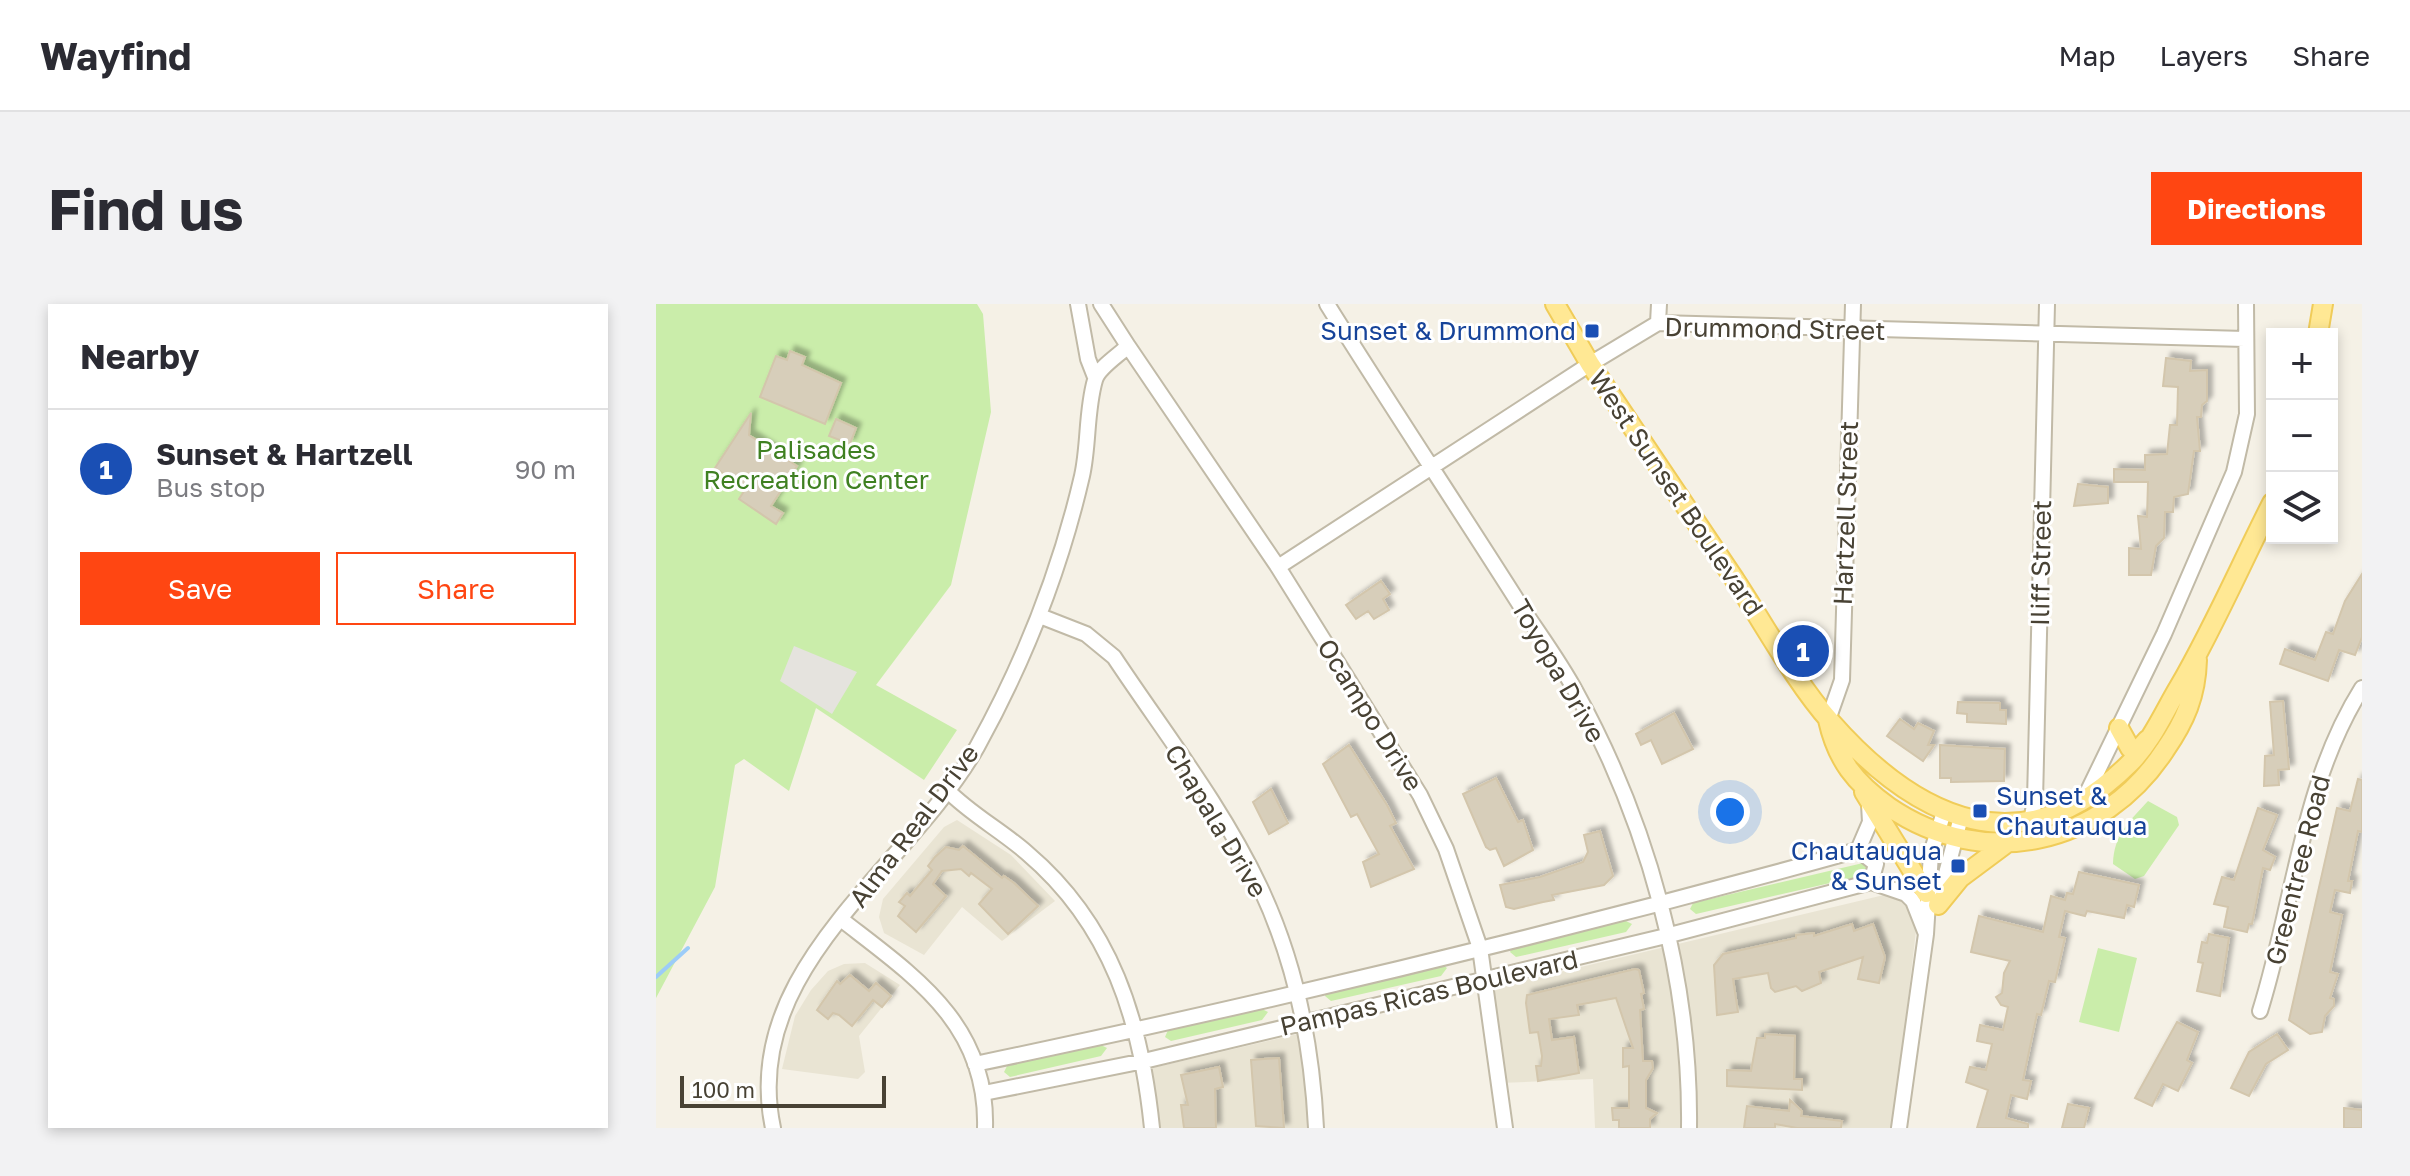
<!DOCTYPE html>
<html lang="en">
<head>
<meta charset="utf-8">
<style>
  body { margin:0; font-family:"Golos Text",sans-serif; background:#f2f2f3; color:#2b2b33 }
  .controls { position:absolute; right:24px; top:24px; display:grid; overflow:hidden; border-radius:0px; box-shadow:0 4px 12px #0003 }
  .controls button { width:72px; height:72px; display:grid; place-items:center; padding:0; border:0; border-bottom:2px solid #e1e1e2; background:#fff; color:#2b2b33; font:40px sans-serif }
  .scale { position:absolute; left:24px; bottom:20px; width:206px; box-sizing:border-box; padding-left:8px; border:4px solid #484234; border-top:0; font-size:22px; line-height:28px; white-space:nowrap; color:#484234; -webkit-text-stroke:6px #fff; paint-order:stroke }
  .you { position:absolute; left:1074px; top:508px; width:28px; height:28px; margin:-20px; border:6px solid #fff; border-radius:50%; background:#1a73e8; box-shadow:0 0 0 12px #1a73e833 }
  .badge { display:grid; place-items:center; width:52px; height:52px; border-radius:50%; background:#ff4612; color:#fff; font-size:26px; font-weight:700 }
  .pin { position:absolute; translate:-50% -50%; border:4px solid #fff; box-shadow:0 2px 8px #0006 }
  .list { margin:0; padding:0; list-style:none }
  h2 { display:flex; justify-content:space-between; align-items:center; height:104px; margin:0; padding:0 32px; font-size:34px }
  h2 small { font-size:26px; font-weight:400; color:#7c7c81 }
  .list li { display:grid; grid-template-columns:52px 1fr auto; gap:24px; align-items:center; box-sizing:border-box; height:120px; padding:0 32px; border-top:2px solid #e1e1e2 }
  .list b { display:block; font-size:30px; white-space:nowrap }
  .list p { margin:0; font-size:26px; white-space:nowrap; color:#7c7c81 }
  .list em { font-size:26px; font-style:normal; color:#7c7c81 }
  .actions { display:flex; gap:16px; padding:24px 32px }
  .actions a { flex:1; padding:18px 0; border:2px solid #ff4612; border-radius:0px; text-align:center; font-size:28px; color:#ff4612 }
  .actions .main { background:#ff4612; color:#fff }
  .icon { flex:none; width:44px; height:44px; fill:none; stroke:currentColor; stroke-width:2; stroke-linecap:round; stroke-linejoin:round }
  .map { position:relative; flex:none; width:1706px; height:824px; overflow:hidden; border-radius:0px }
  header { display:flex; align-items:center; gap:48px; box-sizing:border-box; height:112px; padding:0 40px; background:#fff; border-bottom:2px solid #e1e1e2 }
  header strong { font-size:38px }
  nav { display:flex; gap:44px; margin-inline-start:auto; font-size:28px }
  .intro { display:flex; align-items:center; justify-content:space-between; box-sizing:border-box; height:192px; padding:0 48px }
  h1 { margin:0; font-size:56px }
  .button { padding:20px 36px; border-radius:0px; background:#ff4612; color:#fff; font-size:28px; font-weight:700 }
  main { display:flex; gap:48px; padding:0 48px }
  aside { flex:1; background:#fff; border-radius:0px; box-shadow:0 4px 12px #0003 }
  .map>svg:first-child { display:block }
  .residential { fill:#e9e4d3 }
  .green { fill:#caedaa }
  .parking { fill:#e5e3de }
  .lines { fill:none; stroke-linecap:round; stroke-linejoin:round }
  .stream { stroke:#9cccf8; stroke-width:4 }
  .building { fill:#d7ceba; stroke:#d3c6ac; stroke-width:2; filter:url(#shadow) }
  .minor-casing { stroke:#c1baa7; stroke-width:18 }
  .major-casing { stroke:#f0cc59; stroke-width:22 }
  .minor { stroke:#fff; stroke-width:14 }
  .major { stroke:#ffe894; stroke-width:18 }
  .transit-dot { fill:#1a4fb4; stroke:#fff; stroke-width:3 }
  .labels { text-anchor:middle; stroke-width:6; stroke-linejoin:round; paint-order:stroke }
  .street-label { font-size:26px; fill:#484234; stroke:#fff }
  .transit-label { font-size:26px; fill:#164399; stroke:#fff; text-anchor:end }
  .park-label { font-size:26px; fill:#3f8021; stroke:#fff }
</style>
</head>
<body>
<header>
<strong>Wayfind</strong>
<nav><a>Map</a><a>Layers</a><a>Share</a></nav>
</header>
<div class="intro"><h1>Find us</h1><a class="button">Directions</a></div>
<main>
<aside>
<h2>Nearby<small></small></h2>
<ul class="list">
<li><span class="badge" style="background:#1a4fb4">1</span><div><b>Sunset &amp; Hartzell</b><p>Bus stop</p></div><em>90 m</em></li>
</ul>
<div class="actions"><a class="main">Save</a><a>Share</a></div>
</aside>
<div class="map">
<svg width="1706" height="824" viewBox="0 0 1706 824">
  <defs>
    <filter id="shadow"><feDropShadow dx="5" dy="-5" stdDeviation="2" flood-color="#0004"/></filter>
  </defs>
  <rect width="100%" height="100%" fill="#f5f1e6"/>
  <!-- residential -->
  <path class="residential" d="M301 516 355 551 399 597 346 637 306 603 268 651 228 629 223 613 227 595 288 523Z
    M1228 591 1248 598 1256 608 1260 627 1237 824H939L937 775 844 779 828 686Z
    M209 659 244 681 203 732 209 768 202 775 126 765 139 712 155 686 172 667 188 660Z
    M650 728 660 824H499L492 765Z"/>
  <!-- green -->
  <path class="green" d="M0 0H321L327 10 335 108 295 281 220 381 301 426 268 476 160 404 133 487 88 455 79 461 59 583 0 694Z
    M1492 497 1521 513 1523 521 1488 572 1479 575 1457 560C1458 530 1473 518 1492 497Z
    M1207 559 1211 560 1213 568 1209 571 1040 610 1034 605 1037 599Z
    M968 616 976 620 970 628 860 653 854 648 857 642Z
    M1442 644 1481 654 1463 728 1423 718Z
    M787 661 791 664 785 672 675 697 669 692 670 688Z
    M604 704 612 708 606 716 515 737 509 733 512 726Z
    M443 740 451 744 445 752 354 773 348 768 351 762Z"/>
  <!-- parking -->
  <path class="parking" d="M138 342 201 368 176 410 124 377Z"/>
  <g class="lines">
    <!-- stream -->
    <path class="stream" d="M0 673 32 644"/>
  </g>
  <!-- building -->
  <path class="building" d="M134 47 149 53 146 61 185 79 169 120 104 93 120 52 131 56Z
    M1510 54 1535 57 1534 67 1551 66V97L1546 101 1545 113H1541L1544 147H1538L1532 190 1518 193 1517 208H1509L1508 234 1500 242 1495 271H1473V244L1485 245 1482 212 1491 213 1492 178H1458V165L1489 166V151L1511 150 1514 121H1521L1522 83 1507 82Z
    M95 109 93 131 141 162 115 202 127 209 120 220 83 195 90 184 59 164Z
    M180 115 200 124 194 140 173 132Z
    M1422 180 1452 183V199L1418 202Z
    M1706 270V333L1699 351 1683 346 1672 377 1624 360 1629 345 1659 356 1670 328 1677 330 1689 297Z
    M725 277 734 290 727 295 733 306 718 315 712 307 700 315 690 301Z
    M1627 397 1633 465 1622 466 1623 481 1608 482 1609 452 1618 451 1614 398Z
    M1302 398 1344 399V406H1350V420L1311 418V410L1301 409Z
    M1018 409 1037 445 1006 460 995 436 985 441 980 430Z
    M1244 415 1258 425 1262 419 1278 427 1272 441H1278L1267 457 1231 432Z
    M693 441 731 501 740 519 734 522 758 565 715 583 707 558 723 550 701 510 695 513 667 460Z
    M1284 441 1349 445 1348 477 1295 478V474H1284Z
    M840 474 862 518 867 516 877 546 848 562 840 544 834 546 830 543 807 490Z
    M1702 475 1706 476V528L1702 527 1692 577H1696L1694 589 1679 586 1674 608 1686 611 1674 668 1682 670 1674 694 1678 695V702L1669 712 1666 728 1654 730 1633 716 1681 504 1694 507Z
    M615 485 632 519 613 530 597 498Z
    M1602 504 1621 511 1607 546 1619 553 1614 566 1607 564 1596 620H1593L1591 628 1568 623 1572 603 1558 600 1566 573 1578 576Z
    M944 527 957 572 948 581 896 591 898 596 887 598 858 605 850 603 844 581 884 573 927 558 932 548 928 531Z
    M307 542 346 574 348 572 358 579 382 602 352 630 323 600 336 585 315 569 313 572 305 565 286 567 277 580 290 592 260 628 242 612 249 602 243 598 251 589 254 592 276 566 272 562 279 553 290 543 303 546Z
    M1423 568 1483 581 1478 603 1471 601 1468 614 1431 607 1429 612 1409 607 1403 633 1409 634 1399 678 1393 677 1385 711 1381 710 1367 776 1375 777 1371 795 1355 791 1350 814 1372 820V824H1321L1332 786 1310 778 1314 763 1330 766 1336 740 1321 737 1324 721 1347 726 1352 703 1345 701 1340 693 1346 689 1348 669 1354 657 1315 648 1323 612 1387 628 1395 592 1409 596 1411 589 1417 590Z
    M1196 620 1198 627 1217 620 1229 653 1223 679 1202 675 1207 653 1163 668 1165 679 1146 687 1140 682 1119 688 1115 684 1112 669 1077 675 1082 708 1061 711 1058 661 1067 650 1140 634V631L1158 629V632Z
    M1553 630 1573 634 1564 692 1541 687 1547 659 1542 658 1546 638 1551 639Z
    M979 665 983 666 988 689 985 690 988 705 984 706 987 757H996L997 764 990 776V804L1001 809 994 815V824H963V816H957L956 804H973V762L967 763V744H977L960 694 921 701 923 711 893 715 896 736 918 733 923 769 882 777 880 762H885L886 752 882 728 874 729 870 699 871 691Z
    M194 671 213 687 220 679 235 692 226 703 217 696 196 722 183 711 177 709 172 715 161 706 181 677 184 680Z
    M1521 718 1542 728 1531 756 1536 759 1522 787 1507 780 1496 802 1479 794Z
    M1109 730 1139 732 1138 775H1146V786L1071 782V766L1095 767 1101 734H1109Z
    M1621 730 1632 746 1610 760 1593 792 1575 784 1593 748Z
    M623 754 628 824 600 822 595 756Z
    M563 763 567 783 559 785 560 824H528L525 801H532L525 771Z
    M1134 796 1146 807 1145 812 1186 817 1185 824H1141L1119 820V824H1088L1091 802 1133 807Z
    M1412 800 1433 804 1428 824H1406Z
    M1688 804 1706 806V824H1688Z"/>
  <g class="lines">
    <defs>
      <path id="minor" d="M422 0 432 55 439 73
        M671 0C734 101 800 200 864 301 883 330 904 358 920 388 992 519 1035 675 1033 824
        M1002 19 1003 0
        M472 42 622 263 764 491 790 545 824 644 849 824
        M622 263 934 60 1002 19 1589 35
        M384 312 430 330 458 353C507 427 566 502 604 583 639 657 656 742 660 824
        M1172 416 1186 376 1197 0
        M290 485C314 510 345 526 371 549 456 621 485 717 496 824
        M1429 493 1508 330 1578 168 1591 110 1590 0
        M1375 517 1379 496 1391 0
        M1202 546 1214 518 1213 500
        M1283 596 1305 513
        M186 616C258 672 332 720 329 824
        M1604 707C1638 599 1645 481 1706 384
        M319 760C616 698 910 627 1202 546L1220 560 1215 578
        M328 789 488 757 1010 632 1215 578 1250 590 1257 597 1270 630
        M117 824C83 665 251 566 321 443 368 358 404 267 426 172 433 141 430 107 439 76 442 64 463 51 472 42L445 0
        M1243 824 1270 630 1275 549 1288 508"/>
      <path id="major" d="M899 0 934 60C983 132 1031 204 1079 276 1108 320 1140 379 1174 417 1261 516 1367 566 1474 459 1496 437 1508 408 1523 383 1558 323 1585 260 1616 199
        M1662 30 1667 0
        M1172 416C1181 456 1199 479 1233 503 1328 568 1447 541 1509 446 1529 417 1540 392 1541 356
        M1463 424 1474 444 1483 445 1491 436
        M1208 488 1270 589
        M1282 601 1304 574 1351 539"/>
    </defs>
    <!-- minor casing -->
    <use href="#minor" class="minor-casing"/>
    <!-- major casing -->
    <use href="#major" class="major-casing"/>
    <!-- minor -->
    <use href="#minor" class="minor"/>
    <!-- major -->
    <use href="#major" class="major"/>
  </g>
  <!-- markers -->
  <g class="transit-dot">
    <rect x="928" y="19" width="16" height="16" rx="4"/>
    <rect x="1316" y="499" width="16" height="16" rx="4"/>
    <rect x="1294" y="554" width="16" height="16" rx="4"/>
  </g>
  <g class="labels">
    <!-- street labels -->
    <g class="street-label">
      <text transform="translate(1119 25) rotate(1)" y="9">Drummond Street</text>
      <text transform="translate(1020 189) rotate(56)" y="9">West Sunset Boulevard</text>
      <text transform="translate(1190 209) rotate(-88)" y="9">Hartzell Street</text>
      <text transform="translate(1385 259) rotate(-89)" y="9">Iliff Street</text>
      <text transform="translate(902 367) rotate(60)" y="9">Toyopa Drive</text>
      <text transform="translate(714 411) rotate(58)" y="9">Ocampo Drive</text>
      <text transform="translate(560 517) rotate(59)" y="9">Chapala Drive</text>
      <text transform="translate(258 522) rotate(-53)" y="9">Alma Real Drive</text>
      <text transform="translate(1642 566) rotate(-76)" y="9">Greentree Road</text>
      <text transform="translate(773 689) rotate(-13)" y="9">Pampas Ricas Boulevard</text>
    </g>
    <!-- transit labels -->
    <g class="transit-label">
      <text x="920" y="36">Sunset &amp; Drummond</text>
      <text x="1340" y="501" text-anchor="start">Sunset &amp;<tspan x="1340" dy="30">Chautauqua</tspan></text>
      <text x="1286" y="556">Chautauqua<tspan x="1286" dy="30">&amp; Sunset</tspan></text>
    </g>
    <!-- park labels -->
    <g class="park-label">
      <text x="160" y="155">Palisades<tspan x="160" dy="30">Recreation Center</tspan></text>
    </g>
  </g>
</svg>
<div class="controls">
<button>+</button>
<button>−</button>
<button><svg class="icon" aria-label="layers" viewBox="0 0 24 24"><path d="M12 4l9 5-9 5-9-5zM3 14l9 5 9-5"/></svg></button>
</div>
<div class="scale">100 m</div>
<div class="you"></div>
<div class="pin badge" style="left:1147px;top:347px;background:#1a4fb4">1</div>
</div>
</main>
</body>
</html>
